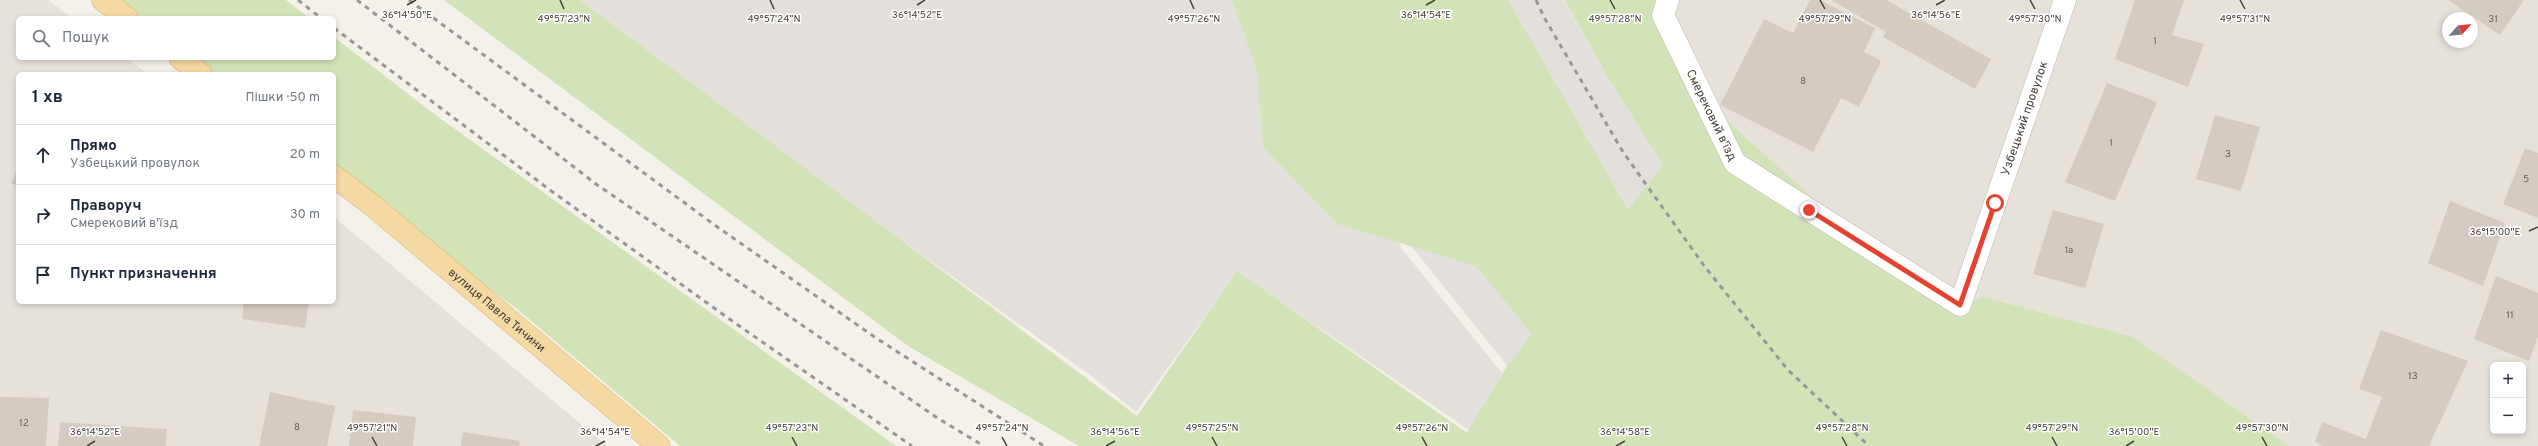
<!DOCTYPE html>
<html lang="uk">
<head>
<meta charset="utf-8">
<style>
  body { margin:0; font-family:Overpass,sans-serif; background:#f6f6f7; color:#1f2937 }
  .controls { position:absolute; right:12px; bottom:12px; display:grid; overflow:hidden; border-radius:6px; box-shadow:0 2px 6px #0003 }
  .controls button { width:36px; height:36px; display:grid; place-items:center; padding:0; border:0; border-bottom:1px solid #e0e1e3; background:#fff; color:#1f2937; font:20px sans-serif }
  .compass { position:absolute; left:2442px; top:12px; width:36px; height:36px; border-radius:50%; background:#fff; box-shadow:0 2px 6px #0003; rotate:62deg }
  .stop { position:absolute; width:12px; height:12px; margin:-9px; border:3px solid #e6422f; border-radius:50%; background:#fff }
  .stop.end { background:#e6422f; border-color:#fff; box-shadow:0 1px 4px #0008 }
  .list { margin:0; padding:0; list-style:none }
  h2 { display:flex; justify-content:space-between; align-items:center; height:52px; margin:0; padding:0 16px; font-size:17px }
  h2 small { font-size:13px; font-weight:400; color:#747a83 }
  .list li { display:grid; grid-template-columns:26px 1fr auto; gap:12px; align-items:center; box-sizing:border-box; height:60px; padding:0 16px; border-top:1px solid #e0e1e3 }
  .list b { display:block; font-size:15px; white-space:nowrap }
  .list p { margin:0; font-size:13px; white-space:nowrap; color:#747a83 }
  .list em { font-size:13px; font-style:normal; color:#747a83 }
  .icon { flex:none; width:22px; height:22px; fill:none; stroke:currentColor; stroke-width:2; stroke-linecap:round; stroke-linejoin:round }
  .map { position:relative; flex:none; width:2538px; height:446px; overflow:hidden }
  .search { position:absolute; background:#fff; box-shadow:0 2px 6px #0003; left:16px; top:16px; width:320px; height:44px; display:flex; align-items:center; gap:10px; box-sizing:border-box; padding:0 14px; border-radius:6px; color:#747a83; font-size:15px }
  .panel { position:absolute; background:#fff; box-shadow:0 2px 6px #0003; left:16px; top:72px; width:320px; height:232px; border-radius:6px }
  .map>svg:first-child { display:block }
  .residential { fill:#e7e2d9; fill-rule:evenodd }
  .industrial { fill:#e3e0dc }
  .green { fill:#d2e4b7 }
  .building { fill:#d4ccc1 }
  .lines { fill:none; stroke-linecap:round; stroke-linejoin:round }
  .minor-casing { stroke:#beb8ae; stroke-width:23 }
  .major-casing { stroke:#d9b573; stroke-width:23 }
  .minor { stroke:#fff; stroke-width:22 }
  .major { stroke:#f5d9a2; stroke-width:22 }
  .rail { stroke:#989898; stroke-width:3; stroke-dasharray:5 5; stroke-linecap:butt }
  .route { stroke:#e6422f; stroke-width:5 }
  .ticks { fill:none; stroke:#474139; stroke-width:1.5 }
  .labels { text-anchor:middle; stroke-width:3; stroke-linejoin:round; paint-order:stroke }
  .number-label { font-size:10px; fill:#6a645b }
  .street-label { font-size:12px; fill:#474139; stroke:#fff }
  .ticks-label { font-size:10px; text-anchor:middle; fill:#474139; stroke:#fff; stroke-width:3; stroke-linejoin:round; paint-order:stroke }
</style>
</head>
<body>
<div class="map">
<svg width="2538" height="446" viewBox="0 0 2538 446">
  <rect width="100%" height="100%" fill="#f4f0ea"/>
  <!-- residential -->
  <path class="residential" d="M0 0H48L72 18H18V58H126L148 74H18V302H334V217L607 446H0Z
    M1563 0H2538V446H1961L1664 165 1585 41ZM2448 18H2472V42H2448ZM2493 365H2523V431H2493Z"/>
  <!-- industrial -->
  <path class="industrial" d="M580 0H1232L1320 85 1402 249 1502 373 1472 432 1237 272 1136 412 1089 374 830 189Z
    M1241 0H1563L1585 41 1664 165 1509 368 1412 247 1319 79Z"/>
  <!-- green -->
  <path class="green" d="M106 0H286L309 18H130Z
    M444 0H580L1137 416 1237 271 1467 433 1505 369 1532 334 1476 266 1337 224 1263 147 1257 71 1232 0H1508L1628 210 1663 165 1607 76 1565 0H1666L1710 105 1862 243 1960 305 1983 297 2133 337 2289 446H1079L908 346Z
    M334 37 437 116 896 446H680L517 309 334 172V74H204L183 58H334Z"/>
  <!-- building -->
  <path class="building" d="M1810 0H1820L1875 28 1864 52 1881 61 1859 107 1841 98 1813 152 1720 105 1764 19 1793 33Z
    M1831 0H1886L1991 59 1975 89 1883 37 1886 32Z
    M2135 0H2184L2172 35 2204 44 2188 87 2115 59Z
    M2448 0H2524L2500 35Z
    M2107 83 2157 102 2115 201 2065 182Z
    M2215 115 2260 127 2241 191 2196 179Z
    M2525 148 2538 153V218L2503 204Z
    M18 169V186L11 183Z
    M2450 201 2505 223 2483 286 2428 263Z
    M2053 210 2104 224 2085 288 2033 274Z
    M2496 276 2538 293V336L2529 361 2474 339Z
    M244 302H309L305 328 242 319Z
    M2381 330 2468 361 2429 446H2324L2315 442 2322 422 2366 439 2382 397 2359 389Z
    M270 392 335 406 327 446H259Z
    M0 397 49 398 46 446H0Z
    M353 410 416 417 413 446H349Z
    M60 422 167 429 166 446H58Z
    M463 432 520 441 519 446H461Z"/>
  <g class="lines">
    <defs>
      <g id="minor">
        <path id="s1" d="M1668 0 1663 15 1735 163 1960 305 2065 0"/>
      </g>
      <g id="major">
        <path d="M103 0 127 18"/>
        <path d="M180 58 201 74"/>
        <path id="s2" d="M334 176 372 205 659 446"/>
      </g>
    </defs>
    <!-- minor casing -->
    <use href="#minor" class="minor-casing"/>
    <!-- major casing -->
    <use href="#major" class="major-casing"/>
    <!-- minor -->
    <use href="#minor" class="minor"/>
    <!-- major -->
    <use href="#major" class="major"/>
    <!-- rail -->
    <path class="rail" d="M298 0 321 18
      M357 0 596 184 939 419 984 446
      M409 0 716 226 876 338 1044 446
      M1536 0 1545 19 1623 152 1705 267 1788 370 1869 446
      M334 28 550 190 735 323 912 446"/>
  </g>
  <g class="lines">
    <!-- route -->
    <path class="route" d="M1809 210 1960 305 1995 203"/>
  </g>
  <!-- ticks -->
  <path class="ticks" d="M560 0 564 9M770 0 774 9M1190 0 1194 9M1610 0 1615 9M1820 0 1825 9M2030 0 2035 9M2240 0 2245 9M407 5 416 0M917 5 925 0M1426 5 1435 0M1936 5 1945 0M2529 231 2538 227M372 437 377 446M792 437 797 446M1002 437 1007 446M1212 437 1217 446M1422 437 1427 446M1842 437 1847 446M2052 437 2057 446M2262 437 2267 446M87 446 95 441M596 446 605 441M1106 446 1115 441M1616 446 1625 441M2126 446 2134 441"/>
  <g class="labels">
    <!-- number labels -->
    <g class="number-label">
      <text x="2493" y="22">31</text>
      <text x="2155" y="44">1</text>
      <text x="1803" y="84">8</text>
      <text x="2111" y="146">1</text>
      <text x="2228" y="157">3</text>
      <text x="2526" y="182">5</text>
      <text x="2069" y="253">1а</text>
      <text x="2510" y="318">11</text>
      <text x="2413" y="379">13</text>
      <text x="24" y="426">12</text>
      <text x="297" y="430">8</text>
    </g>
    <!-- street labels -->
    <g class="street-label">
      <text dy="4" stroke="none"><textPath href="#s1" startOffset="127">Смерековий в'їзд</textPath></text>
      <text dy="4" stroke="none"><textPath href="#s1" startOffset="644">Узбецький провулок</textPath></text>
      <text dy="4" stroke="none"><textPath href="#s2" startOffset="211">вулиця Павла Тичини</textPath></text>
    </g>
  </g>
  <g class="ticks-label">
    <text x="407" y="18">36°14'50"E</text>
    <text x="917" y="18">36°14'52"E</text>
    <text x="1426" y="18">36°14'54"E</text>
    <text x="1936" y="18">36°14'56"E</text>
    <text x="564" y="22">49°57'23"N</text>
    <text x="774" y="22">49°57'24"N</text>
    <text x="1194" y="22">49°57'26"N</text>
    <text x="1615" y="22">49°57'28"N</text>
    <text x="1825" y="22">49°57'29"N</text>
    <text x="2035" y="22">49°57'30"N</text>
    <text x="2245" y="22">49°57'31"N</text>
    <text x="2495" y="235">36°15'00"E</text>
    <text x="372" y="431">49°57'21"N</text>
    <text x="792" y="431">49°57'23"N</text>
    <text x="1002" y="431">49°57'24"N</text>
    <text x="1212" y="431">49°57'25"N</text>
    <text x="1422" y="431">49°57'26"N</text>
    <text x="1842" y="431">49°57'28"N</text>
    <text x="2052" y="431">49°57'29"N</text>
    <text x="2262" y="431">49°57'30"N</text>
    <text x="95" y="435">36°14'52"E</text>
    <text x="605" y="435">36°14'54"E</text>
    <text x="1115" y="435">36°14'56"E</text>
    <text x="1625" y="435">36°14'58"E</text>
    <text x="2134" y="435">36°15'00"E</text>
  </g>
</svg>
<div class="controls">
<button>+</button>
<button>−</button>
</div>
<svg class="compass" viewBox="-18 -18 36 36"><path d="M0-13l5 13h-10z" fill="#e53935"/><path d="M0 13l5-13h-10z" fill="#747a83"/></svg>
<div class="stop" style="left:1995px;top:203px"></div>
<div class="stop end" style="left:1809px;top:210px"></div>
<div class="search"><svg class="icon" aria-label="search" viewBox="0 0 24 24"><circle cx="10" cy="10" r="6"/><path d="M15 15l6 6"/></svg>Пошук</div>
<section class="panel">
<h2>1 хв<small>Пішки · 50 m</small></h2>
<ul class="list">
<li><svg class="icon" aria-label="ahead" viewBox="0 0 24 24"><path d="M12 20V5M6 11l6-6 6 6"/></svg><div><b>Прямо</b><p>Узбецький провулок</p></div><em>20 m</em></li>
<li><svg class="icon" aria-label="right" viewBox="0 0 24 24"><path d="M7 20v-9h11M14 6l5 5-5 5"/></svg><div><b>Праворуч</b><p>Смерековий в'їзд</p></div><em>30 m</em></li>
<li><svg class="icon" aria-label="arrive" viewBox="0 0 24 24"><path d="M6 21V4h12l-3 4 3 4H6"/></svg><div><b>Пункт призначення</b></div></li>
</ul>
</section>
</div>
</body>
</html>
